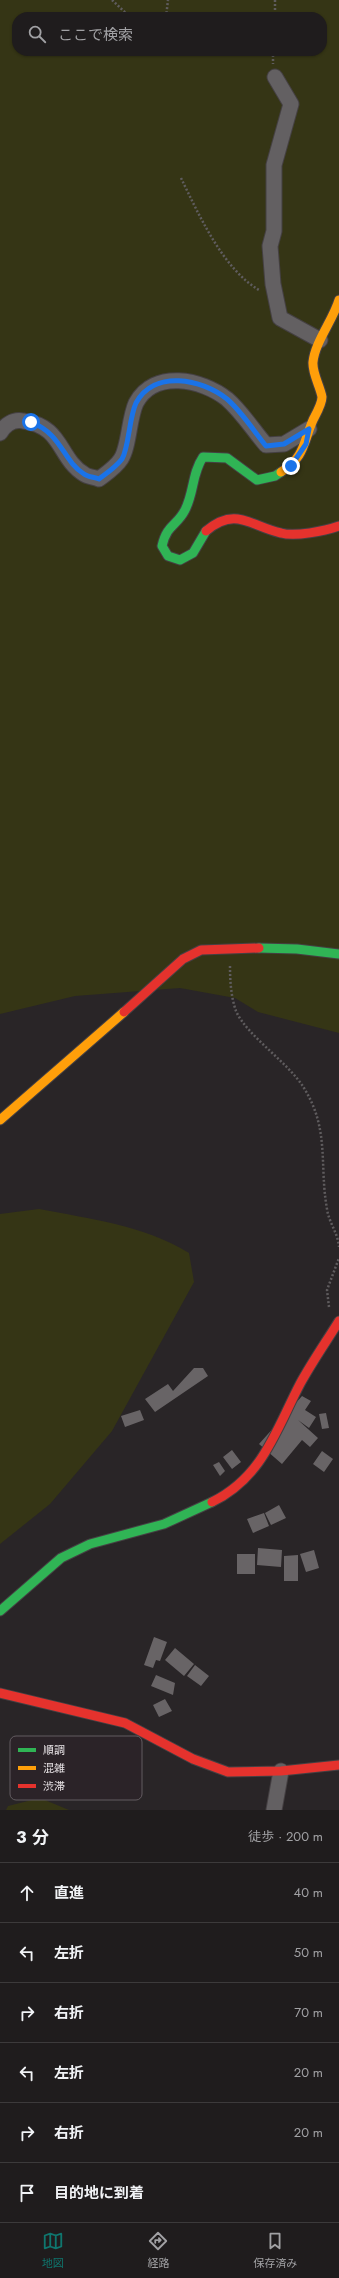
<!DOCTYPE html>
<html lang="ja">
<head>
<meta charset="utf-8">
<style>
  body { margin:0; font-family:Jost,"Noto Sans JP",sans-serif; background:#272526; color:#f1f3f6 }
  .stop { position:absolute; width:12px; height:12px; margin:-9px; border:3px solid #1a73e8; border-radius:50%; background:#fff }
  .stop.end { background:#1a73e8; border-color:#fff; box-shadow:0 1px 4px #0008 }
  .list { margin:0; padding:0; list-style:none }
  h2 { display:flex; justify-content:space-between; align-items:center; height:52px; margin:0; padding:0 16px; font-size:17px }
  h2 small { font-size:13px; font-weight:400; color:#a1a1a4 }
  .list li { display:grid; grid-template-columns:26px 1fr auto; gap:12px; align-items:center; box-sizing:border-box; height:60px; padding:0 16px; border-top:1px solid #3c3a3b }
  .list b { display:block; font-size:15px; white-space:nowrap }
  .list em { font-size:13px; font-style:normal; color:#a1a1a4 }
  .icon { flex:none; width:22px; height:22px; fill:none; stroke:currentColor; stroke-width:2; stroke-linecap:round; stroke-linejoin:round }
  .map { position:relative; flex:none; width:339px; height:1810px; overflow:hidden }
  .search { position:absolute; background:#1f1c1d; box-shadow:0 1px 3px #0004; left:12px; right:12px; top:12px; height:44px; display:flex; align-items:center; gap:10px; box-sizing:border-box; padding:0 14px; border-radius:16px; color:#a1a1a4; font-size:15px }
  .sheet { height:412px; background:#1f1c1d }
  nav { display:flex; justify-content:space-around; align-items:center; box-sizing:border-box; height:56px; border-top:1px solid #3c3a3b; background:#1f1c1d; font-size:11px; color:#a1a1a4 }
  nav a { display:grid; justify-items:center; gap:2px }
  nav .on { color:#0f766e }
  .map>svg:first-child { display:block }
  .green { fill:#353515; fill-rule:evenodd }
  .building { fill:#686466 }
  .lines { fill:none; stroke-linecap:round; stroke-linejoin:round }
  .street-casing { stroke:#454043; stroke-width:17 }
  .fast-casing { stroke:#454043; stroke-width:11 }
  .slow-casing { stroke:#454043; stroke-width:11 }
  .jam-casing { stroke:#454043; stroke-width:11 }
  .path { stroke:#5f5c5e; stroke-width:2.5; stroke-dasharray:2 2; stroke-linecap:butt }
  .street { stroke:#636062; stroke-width:15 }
  .fast { stroke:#30b455; stroke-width:9 }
  .slow { stroke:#ff9f0a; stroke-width:9 }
  .jam { stroke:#e5322d; stroke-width:9 }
  .route { stroke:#1a73e8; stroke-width:5 }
  .key { fill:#2b2328; stroke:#635c61; stroke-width:1 }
  .key-label { font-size:11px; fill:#e7e2e5 }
</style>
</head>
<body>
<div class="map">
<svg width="339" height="1810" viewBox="0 0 339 1810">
  <rect width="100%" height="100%" fill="#292527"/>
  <!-- green -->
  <path class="green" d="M0 0H339V1033L258 1012 235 998 180 988 75 996 0 1014ZM17 17H322V51H17Z
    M39 1209C90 1219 144 1225 189 1253L194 1282 112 1431 50 1504 0 1544V1214Z
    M40 1798 69 1810H6L8 1806Z"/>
  <!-- building -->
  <path class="building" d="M194 1368H203L208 1376 155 1412 145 1399 168 1384 173 1391Z
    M302 1396 311 1401 305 1410 316 1417 309 1428 298 1420 318 1438 310 1447 302 1440 282 1464 259 1444Z
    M140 1410 144 1420 125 1427 121 1416Z
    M326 1413 329 1428 322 1429 319 1414Z
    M232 1450 241 1462 232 1469 223 1457Z
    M322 1451 333 1459 324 1472 313 1464Z
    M219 1462 225 1471 220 1476 213 1465Z
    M279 1505 286 1518 271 1525 265 1513Z
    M264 1513 269 1526 253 1533 247 1519Z
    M258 1548 282 1550 281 1567 257 1565Z
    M314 1550 319 1568 306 1572 300 1554Z
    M237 1554H255V1574H237Z
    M298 1555V1581H284V1556Z
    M154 1637 167 1642 160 1661 156 1660 153 1668 144 1665Z
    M175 1648 194 1664 184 1676 165 1660Z
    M195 1665 209 1676 201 1686 187 1676Z
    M156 1675 175 1683 173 1695 151 1686Z
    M165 1699 172 1711 159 1717 153 1705Z"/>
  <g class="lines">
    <defs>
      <path id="street" d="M275 77 291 104 274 165V231L270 246 273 284 280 318 320 340
        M0 433C5 425 13 419 23 421 63 426 58 458 84 474 88 477 94 477 99 479 107 473 116 467 121 459 129 447 129 418 136 403 154 369 202 379 227 399 242 412 253 430 266 445L284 444 309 429
        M274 1810 281 1771"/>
      <path id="fast" d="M206 531 193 553 180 560 168 556 162 546C167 524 177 526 185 510 194 493 192 473 203 457L227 458 257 480 275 476 281 472
        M259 948 297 949 339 954
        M0 1611 61 1558 90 1544 164 1524 212 1502"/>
      <path id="slow" d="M281 472C305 457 303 443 313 420 316 414 322 404 322 397 320 386 312 373 313 362 315 342 333 320 339 300
        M0 1120 124 1012"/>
      <path id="jam" d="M206 531C236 506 250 526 281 533 295 537 325 531 339 526
        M124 1012 183 959 201 950 259 948
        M212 1502C263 1477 276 1430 300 1384 312 1362 326 1342 339 1321
        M0 1693 125 1723 193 1759 228 1772 281 1771 339 1765"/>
    </defs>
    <!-- street casing -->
    <use href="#street" class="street-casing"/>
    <!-- fast casing -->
    <use href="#fast" class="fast-casing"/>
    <!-- slow casing -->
    <use href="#slow" class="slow-casing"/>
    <!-- jam casing -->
    <use href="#jam" class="jam-casing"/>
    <!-- path -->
    <path class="path" d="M112 0 130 17
      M275 0V17
      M166 17 168 0
      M273 51V64
      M181 178C199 215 223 269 259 290
      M230 966C230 981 231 997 236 1011 247 1036 288 1062 304 1088 330 1130 319 1165 327 1209 329 1223 338 1233 339 1247
      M329 1307 327 1290 339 1258"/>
    <!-- street -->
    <use href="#street" class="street"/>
    <!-- fast -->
    <use href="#fast" class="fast"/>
    <!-- slow -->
    <use href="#slow" class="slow"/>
    <!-- jam -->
    <use href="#jam" class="jam"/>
  </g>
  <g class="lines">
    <!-- route -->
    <path class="route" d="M31 422C63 435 62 460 84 474 88 477 94 477 99 479 107 473 116 467 122 459 129 447 129 418 136 403 154 369 202 379 227 399 242 412 253 430 266 446L284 444 309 429 306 444 291 466"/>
  </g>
  <!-- legend -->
  <rect x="10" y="1736" width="132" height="64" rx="6" class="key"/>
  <rect x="18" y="1748" width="18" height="4" fill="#30b455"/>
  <rect x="18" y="1766" width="18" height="4" fill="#ff9f0a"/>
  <rect x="18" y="1784" width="18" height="4" fill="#e5322d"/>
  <g class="key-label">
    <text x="43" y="1754">順調</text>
    <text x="43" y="1772">混雑</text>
    <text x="43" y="1790">渋滞</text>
  </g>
</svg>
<div class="stop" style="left:31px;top:422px"></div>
<div class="stop end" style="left:291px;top:466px"></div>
<div class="search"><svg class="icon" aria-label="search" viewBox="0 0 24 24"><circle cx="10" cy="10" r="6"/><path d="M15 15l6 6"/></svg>ここで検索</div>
</div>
<section class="sheet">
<h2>3 分<small>徒歩 · 200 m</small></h2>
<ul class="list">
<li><svg class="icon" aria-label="ahead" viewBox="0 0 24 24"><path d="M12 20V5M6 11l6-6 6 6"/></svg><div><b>直進</b></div><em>40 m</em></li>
<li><svg class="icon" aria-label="left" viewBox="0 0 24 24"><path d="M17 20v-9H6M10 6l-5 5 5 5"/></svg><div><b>左折</b></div><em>50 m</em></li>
<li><svg class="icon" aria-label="right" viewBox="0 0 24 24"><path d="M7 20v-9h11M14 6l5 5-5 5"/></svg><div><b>右折</b></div><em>70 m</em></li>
<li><svg class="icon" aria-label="left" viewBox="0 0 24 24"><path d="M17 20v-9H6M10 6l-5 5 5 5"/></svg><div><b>左折</b></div><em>20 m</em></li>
<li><svg class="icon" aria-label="right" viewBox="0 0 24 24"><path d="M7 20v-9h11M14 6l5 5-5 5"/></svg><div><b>右折</b></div><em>20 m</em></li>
<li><svg class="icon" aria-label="arrive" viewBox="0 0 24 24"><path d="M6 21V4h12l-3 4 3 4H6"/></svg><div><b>目的地に到着</b></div></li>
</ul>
</section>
<nav>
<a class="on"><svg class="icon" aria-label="map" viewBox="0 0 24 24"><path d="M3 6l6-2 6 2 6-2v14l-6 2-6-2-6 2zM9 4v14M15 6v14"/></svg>地図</a>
<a><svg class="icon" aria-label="directions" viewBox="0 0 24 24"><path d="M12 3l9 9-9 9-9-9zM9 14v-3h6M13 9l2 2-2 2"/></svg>経路</a>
<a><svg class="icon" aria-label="saved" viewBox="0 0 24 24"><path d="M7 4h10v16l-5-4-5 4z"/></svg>保存済み</a>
</nav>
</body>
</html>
